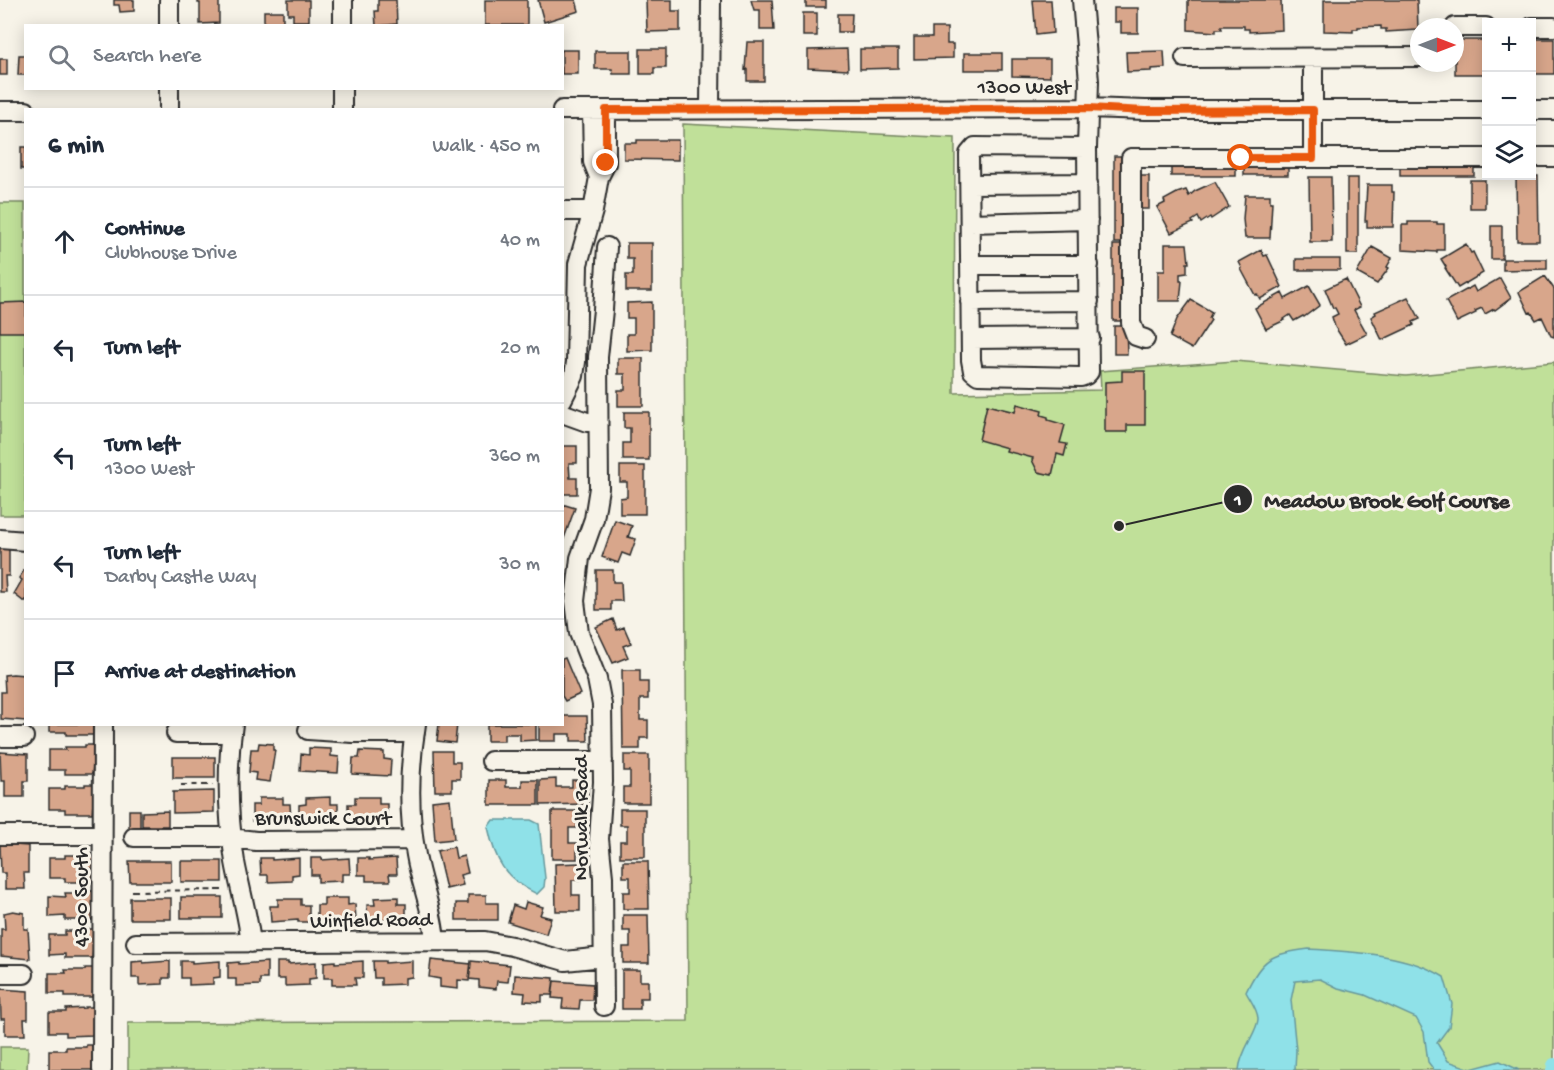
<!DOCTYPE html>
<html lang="en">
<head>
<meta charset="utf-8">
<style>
  body { margin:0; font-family:"Gochi Hand",sans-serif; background:#f2f2f3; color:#1f2937 }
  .controls { position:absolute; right:18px; top:18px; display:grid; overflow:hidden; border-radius:0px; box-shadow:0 3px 15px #0003 }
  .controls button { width:54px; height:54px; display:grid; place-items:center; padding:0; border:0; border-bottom:2px solid #e0e1e3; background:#fff; color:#1f2937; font:30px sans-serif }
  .compass { position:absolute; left:1410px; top:18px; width:54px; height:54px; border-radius:50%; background:#fff; box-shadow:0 3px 15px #0003; rotate:90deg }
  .stop { position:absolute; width:18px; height:18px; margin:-14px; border:4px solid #ea580c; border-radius:50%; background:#fff }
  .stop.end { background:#ea580c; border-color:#fff; box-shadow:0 2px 6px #0008 }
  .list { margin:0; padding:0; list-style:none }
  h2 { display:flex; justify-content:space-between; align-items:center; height:78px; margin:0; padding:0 24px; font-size:26px }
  h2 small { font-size:20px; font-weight:400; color:#747a83 }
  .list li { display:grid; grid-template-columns:39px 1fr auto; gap:18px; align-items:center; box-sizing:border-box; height:108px; padding:0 24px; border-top:2px solid #e0e1e3 }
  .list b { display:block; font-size:22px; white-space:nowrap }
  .list p { margin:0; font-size:20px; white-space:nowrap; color:#747a83 }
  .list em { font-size:20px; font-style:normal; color:#747a83 }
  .icon { flex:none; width:33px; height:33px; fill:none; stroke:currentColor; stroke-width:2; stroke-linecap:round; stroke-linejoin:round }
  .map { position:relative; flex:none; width:1554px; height:1070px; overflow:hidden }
  .search { position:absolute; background:#fff; box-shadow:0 3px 15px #0003; left:24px; top:24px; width:540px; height:66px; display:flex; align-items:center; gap:15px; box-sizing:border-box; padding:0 21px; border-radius:0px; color:#747a83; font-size:22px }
  .panel { position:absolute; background:#fff; box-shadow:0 3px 15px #0003; left:24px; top:108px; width:540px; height:618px; border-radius:0px }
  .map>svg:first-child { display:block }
  .green { fill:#c0e099; stroke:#768662; stroke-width:1.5 }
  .water { fill:#8fe1e8; stroke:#67989c; stroke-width:1.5 }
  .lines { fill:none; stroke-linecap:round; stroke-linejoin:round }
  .canal { stroke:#8fe1e8; stroke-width:14 }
  .building { fill:#d8a68b; stroke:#2b2b2b; stroke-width:1.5 }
  .minor-casing { stroke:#2b2b2b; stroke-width:22 }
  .path { stroke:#2b2b2b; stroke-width:2; stroke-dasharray:6 4.5; stroke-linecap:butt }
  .minor { stroke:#f7f3e8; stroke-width:18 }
  .route { stroke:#ea580c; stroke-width:8 }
  .labels { text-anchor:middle; stroke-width:6; stroke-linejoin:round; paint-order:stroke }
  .street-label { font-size:21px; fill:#2b2b2b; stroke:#f7f3e8 }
  .leader { fill:none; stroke:#2b2b2b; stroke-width:2 }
  .callout-dot { fill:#2b2b2b; stroke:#f7f3e8; stroke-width:2 }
  .mark-label { font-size:18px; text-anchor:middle; font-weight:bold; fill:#fff }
  .callout-label { font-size:22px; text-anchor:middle; font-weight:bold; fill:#2b2b2b; stroke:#f7f3e8; stroke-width:6; stroke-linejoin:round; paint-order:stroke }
</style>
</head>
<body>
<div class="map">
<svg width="1554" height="1070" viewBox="0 0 1554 1070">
  <rect width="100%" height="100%" fill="#f7f3e8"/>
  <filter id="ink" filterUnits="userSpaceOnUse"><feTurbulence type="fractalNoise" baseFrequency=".0167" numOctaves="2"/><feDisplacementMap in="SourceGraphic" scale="12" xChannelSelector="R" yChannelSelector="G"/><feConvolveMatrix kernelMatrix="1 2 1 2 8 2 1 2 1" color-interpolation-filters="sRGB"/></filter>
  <g filter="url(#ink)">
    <!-- green -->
    <path class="green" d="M683 124 955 138 954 393 1101 390 1100 371 1235 361 1406 376 1554 362V1070H128V1023L688 1021Z
      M0 203H25V515H0Z
      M0 1047H28L27 1070H0Z"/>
    <!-- water -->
    <path class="water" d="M493 820H531L539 824 545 878 544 887 537 894C505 879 495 861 488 827Z
      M1309 949C1353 952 1405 953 1444 977L1452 1004 1449 1027 1437 1043 1448 1061 1471 1069 1500 1061 1519 1070H1434L1428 1062 1424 1032 1416 1018 1365 995 1338 988 1320 979 1295 981 1291 1000 1296 1050 1295 1070H1239C1240 1051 1258 1031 1258 1019 1258 1010 1250 1000 1246 992 1262 957 1272 954 1309 949Z"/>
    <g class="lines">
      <!-- canal -->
      <path class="canal" d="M1553 1070 1554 1065"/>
    </g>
    <!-- building -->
    <path class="building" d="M114 0H134V11L120 12 119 5H114Z
      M198 0H219V23L200 24V3H198Z
      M288 0H309V21H293V14H288Z
      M378 0H396L397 24 376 26 375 11H378Z
      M485 0H527V25H485Z
      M538 0H576L579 11 544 22Z
      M646 0H672V11H680V31L647 32Z
      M751 0H772L774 30H760V10H754Z
      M806 0H826V7H806Z
      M1033 0H1051L1053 33 1036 35Z
      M1188 0H1281L1282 30 1249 32V29H1244V26H1221L1222 29H1216V32L1188 30Z
      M1324 0H1417L1418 30 1386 32V29H1381V26L1358 27V29H1353V32L1324 31Z
      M1114 8H1138V33H1121V22H1114Z
      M264 11H283V26H264Z
      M803 13H817V36H803Z
      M838 14H852L851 32H838Z
      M932 28H947V44H953V58L914 59V37H932Z
      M1532 39H1554V74H1532Z
      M1455 40H1486V74H1455Z
      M747 42H764V81H747V69L745 70Z
      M640 49H666V68H654V74H640Z
      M847 49 848 70 808 68V50Z
      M860 49H898V68L860 69Z
      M562 50H578V74H562Z
      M595 51H631V74H613L612 69H595Z
      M1164 51 1165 68 1151 69V71L1127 72 1126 52Z
      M964 53H1002V70H964Z
      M19 55H26V75H18Z
      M0 59H7V75H0Z
      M1012 59H1050V77L1012 76Z
      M637 140H678V160L624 159V143H637Z
      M21 147H26V169H21Z
      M1114 156H1124V243H1114Z
      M1474 163V176H1400V164Z
      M1171 165H1236V176H1171Z
      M1244 165H1288V175H1244Z
      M1138 176H1149V209H1138Z
      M1516 176H1538L1539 241H1517Z
      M1309 177H1331L1332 242H1310Z
      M1347 178H1358V254H1347Z
      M1470 180H1485V208H1470Z
      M1215 182 1229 207 1211 219 1210 217 1201 223 1198 217 1192 221 1193 223 1171 233 1157 207 1165 203 1164 200 1177 193 1186 190 1189 196 1195 191Z
      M1367 185H1392V192H1394L1393 227H1367V221H1365Z
      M1245 195H1270V202H1272L1270 238H1245L1243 219Z
      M1408 222H1437V224H1444V250H1437V252L1402 250V225H1408Z
      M1491 226H1502V259H1491Z
      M627 243H652V291H626V275H633V259H627Z
      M1165 244H1187L1189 263H1187V273L1180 274V281H1182L1180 301H1158V271H1165Z
      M1466 244 1471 253 1473 252 1483 273 1458 288 1445 268 1446 267 1441 259Z
      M1113 245H1125V321H1113Z
      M1372 247 1392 258 1387 267 1389 268 1377 284 1357 273Z
      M1261 250 1264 256 1267 255 1282 287 1260 299 1257 294 1255 295 1241 269 1242 268 1239 262Z
      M1296 259H1340V270H1296Z
      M1503 259H1547V269L1503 270Z
      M1545 276 1554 289V337L1551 336 1542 317 1536 320 1531 312 1529 313 1519 292Z
      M1500 278 1511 298 1495 310 1494 309 1485 314 1482 308 1475 311 1476 313 1457 322 1446 301 1473 286 1476 292Z
      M1346 279 1360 307 1354 310 1367 334 1346 344 1335 327 1332 317 1338 314 1335 308H1333L1325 289Z
      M1309 286 1320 305 1304 317 1303 316 1294 321 1290 315 1284 319 1285 320 1266 329 1255 308 1282 293 1285 299Z
      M1408 297 1420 319 1413 322 1414 325 1382 340 1371 317 1376 314 1375 312Z
      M1191 300 1212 312 1209 318 1211 320 1192 349 1170 337 1177 319Z
      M26 302V332H0V303Z
      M652 302V350L627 351V334H634V318H627V303Z
      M1114 326H1126L1127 354H1114Z
      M618 358H643V406H618V390H625V374H618Z
      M1122 371H1145V425H1127V432H1105V382L1122 381Z
      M1017 404 1042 411 1041 415 1048 417V420L1065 425 1060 443 1067 444 1064 456 1057 454 1052 475 1038 472 1032 460 1033 458 1006 451 1007 448 979 440 987 405 1015 412Z
      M624 412H649V460H623V443H630V428H624Z
      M562 446H577V463H569L570 478H577V494H562Z
      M620 466H645V514H620V498L627 497V482H620Z
      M562 504 575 508 562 544Z
      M615 520 632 526 628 537 636 539 630 556 622 553 618 563 602 557Z
      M0 549H9V576H5L6 592H0Z
      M26 567V601H23L14 594 22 580 19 578Z
      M596 570H613V582H621L622 601H611V610H596Z
      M613 619 617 630 624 627 631 643 623 646 628 657 613 663 596 627Z
      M565 658 580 694 565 701 562 696V659Z
      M622 670H640V682H648V699H640V720H648V738H640V749H623Z
      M13 674 24 675 26 721 1 719V692H5L4 675Z
      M562 716H587L588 741H571V734H556V741H539V724H562Z
      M49 724H93V735H66V732H49Z
      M439 724H457L455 743 437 741Z
      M487 724H536V740L520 741V734H504V741H487Z
      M259 743 273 744V750H275L270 782 255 780 256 773 249 772 251 749H258Z
      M85 745H95L92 774H65V770H49V750H66L65 747H85Z
      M309 748 331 749V756L339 757 338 773 300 771 301 754 309 755Z
      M360 751 384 752V759L391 760 390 776 352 774 353 758H359Z
      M434 751H452V762H460V779H452V791H435Z
      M0 752 28 754V781H24V797H5V781H1Z
      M624 755H649V803H623V787H630V771H624Z
      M173 757H215V778H173Z
      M556 779V787H572V780H588V804L540 805V780Z
      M489 780H506V787H522V780H538V805H489Z
      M85 784H95L92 813H65V809H49V789H65V786H85Z
      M214 791V812L173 813V792Z
      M330 797V804H338V821H327V819L299 821V805L306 804V798Z
      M355 797H379V804H387V820H376V819L348 821V804H355Z
      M259 798H283V804H290L291 821H279V819L252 821V805H259Z
      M450 799 454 839 435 841 432 801Z
      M620 809H645V857H620V841H627V825H620Z
      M129 810H140V828H129Z
      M168 811V826H142V812Z
      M552 811H577V828H569V843H577V859H552Z
      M0 844 28 846V873H24L25 889H5V873H1Z
      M454 847 456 858 464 856 468 873 460 875 463 885 446 889 437 851Z
      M85 853H95L92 882H65V878H49V858H65V855H85Z
      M260 858H272V860L299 858V874L292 875V881L268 882V875H261Z
      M311 858H322V860L349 858 350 874H342V881L318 882V875H311Z
      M358 858H369V860L396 858 397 874H389L390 881H366V875H358Z
      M129 861H171V882H130Z
      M181 861H222V882H181Z
      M623 861H648L649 909H623V892H630V877H623Z
      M580 863V880H572V895H580V911H556L555 864Z
      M85 891H95L92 920H65V916L49 917V896L66 897 65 893H85Z
      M468 895H486V903H498V920H456V903H468Z
      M181 897H222V918H181Z
      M398 897V904H406V921H395V919L368 921 367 905H375L374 898Z
      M130 898H171V919H130Z
      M324 898H348V905L355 904 356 921H344V920L317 921V905H324Z
      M278 899H301V905H309V922H298V920L271 922 270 906H278Z
      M526 902 543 907 540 915 551 918 546 934 508 922 513 905 524 909Z
      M13 911 24 913V929H28L30 959 1 956V929H5L4 913Z
      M623 915H648L649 963H623V947H630V931H623Z
      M85 929H95L92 958H65V954L49 955V935H65V931H85Z
      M431 960 471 964 469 981 458 980V989L440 987V979L429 977Z
      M143 961V963L170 961V978H163V984L139 985V978H132V962Z
      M181 961H192V963L220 961V977L213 978V984L189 985V978H181Z
      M335 961V963L363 961V978H355L356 985H332V978H324V962Z
      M373 961H385V963L412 961V977L405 978V984L381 985V978H374Z
      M471 961 510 965 508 982 497 981 496 989 479 987V980L469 979Z
      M239 962V964L267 962V979H260V985L236 986V979H228V963Z
      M277 962H288V964L316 962V978L309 979V985L285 986V979H277Z
      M85 968H95L92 997H65V993H49V973H66L65 970H85Z
      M622 970H640V981H648V998H640V1009H622Z
      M515 975 554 978 552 995H542V1002L524 1001 525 993 514 992Z
      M554 981 593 984 592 1000H580L579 1009 562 1008 563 999 552 998Z
      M0 989 28 991V1019H24L25 1035H5V1019H1Z
      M85 1007H95L93 1035 66 1036V1032H49V1012H66V1009L85 1008Z
      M86 1045H95L93 1070H49V1050H66V1047H86Z"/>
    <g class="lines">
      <defs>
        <path id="minor" d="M1082 0 1089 81 1087 148 1089 372 1086 375 1081 377 978 375 973 371 971 360 969 154 975 147 1087 148
          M169 26V0
          M343 26V0
          M1455 27H1486
          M1532 27H1554
          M1185 58 1419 57
          M1313 58V158
          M710 108 711 0
          M169 110V88
          M342 110V88
          M562 110 1089 108 1145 110H1486
          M592 110 593 162 599 177
          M1532 110H1554
          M0 111H26
          M1532 157H1554
          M970 184 1088 183
          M562 211H593
          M970 223 1088 220
          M970 265H1089
          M970 302 1089 301
          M971 339 1090 338
          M1145 339 1136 336 1131 323V158H1486
          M562 400 574 376 576 362 578 264 593 211 599 177 606 163V110
          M562 413 587 422H598
          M0 539 26 541
          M233 724C226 770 228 817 235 862 240 889 248 916 251 943
          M416 724C409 767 408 813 416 855 421 885 433 910 435 941
          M308 730 353 733H415
          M176 733H232
          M0 737H24
          M491 761H603
          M0 835H102
          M134 837H222L256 841 413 840
          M136 943 485 941 512 946 565 961 603 957
          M0 974H24
          M604 1006 603 877 599 839 603 782 602 705 597 679 579 633 575 601 580 558 594 519 599 488 598 357 603 310 607 247
          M102 1070 103 724"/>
      </defs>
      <!-- minor casing -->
      <use href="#minor" class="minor-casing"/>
      <!-- path -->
      <path class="path" d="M181 785H213
        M132 891 225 890"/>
      <!-- minor -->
      <use href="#minor" class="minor"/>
    </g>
  </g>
  <g class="lines" filter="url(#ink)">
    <!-- route -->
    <path class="route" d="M606 163V110L1089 108 1145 111 1313 110V158H1241"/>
  </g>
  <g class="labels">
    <!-- street labels -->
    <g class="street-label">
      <text x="1024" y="93">1300 West</text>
      <text x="323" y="824">Brunswick Court</text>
      <text transform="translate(580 818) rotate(-90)" y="7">Norwalk Road</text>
      <text transform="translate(80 897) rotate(-90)" y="7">4300 South</text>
      <text transform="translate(371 919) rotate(-1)" y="7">Winfield Road</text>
    </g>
  </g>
  <!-- callouts -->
  <path class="leader" d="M1119 526L1238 499"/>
  <g class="callout-dot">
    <circle cx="1119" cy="526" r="6"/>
    <circle cx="1238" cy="499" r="15"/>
  </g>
  <g class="mark-label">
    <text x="1238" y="505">1</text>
  </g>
  <g class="callout-label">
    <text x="1387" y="507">Meadow Brook Golf Course</text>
  </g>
</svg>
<div class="controls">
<button>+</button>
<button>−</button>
<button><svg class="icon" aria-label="layers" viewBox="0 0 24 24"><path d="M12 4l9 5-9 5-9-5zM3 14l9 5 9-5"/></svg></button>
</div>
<svg class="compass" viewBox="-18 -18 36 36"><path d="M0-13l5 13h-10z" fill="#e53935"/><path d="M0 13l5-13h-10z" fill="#747a83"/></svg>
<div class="stop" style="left:1241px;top:158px"></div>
<div class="stop end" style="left:606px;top:163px"></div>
<div class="search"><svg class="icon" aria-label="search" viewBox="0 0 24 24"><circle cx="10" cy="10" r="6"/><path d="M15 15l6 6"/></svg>Search here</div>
<section class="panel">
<h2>6 min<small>Walk · 450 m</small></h2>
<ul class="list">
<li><svg class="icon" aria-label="ahead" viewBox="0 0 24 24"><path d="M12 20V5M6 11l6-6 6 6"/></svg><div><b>Continue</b><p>Clubhouse Drive</p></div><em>40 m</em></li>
<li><svg class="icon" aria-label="left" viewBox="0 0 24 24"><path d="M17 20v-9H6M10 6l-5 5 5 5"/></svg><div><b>Turn left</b></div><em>20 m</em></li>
<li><svg class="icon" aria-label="left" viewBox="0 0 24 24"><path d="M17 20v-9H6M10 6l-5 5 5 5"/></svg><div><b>Turn left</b><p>1300 West</p></div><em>360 m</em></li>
<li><svg class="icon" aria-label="left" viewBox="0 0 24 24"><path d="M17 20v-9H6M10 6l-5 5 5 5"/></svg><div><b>Turn left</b><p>Darby Castle Way</p></div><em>30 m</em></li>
<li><svg class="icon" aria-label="arrive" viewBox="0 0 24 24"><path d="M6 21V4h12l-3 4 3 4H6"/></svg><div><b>Arrive at destination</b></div></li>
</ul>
</section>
</div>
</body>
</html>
